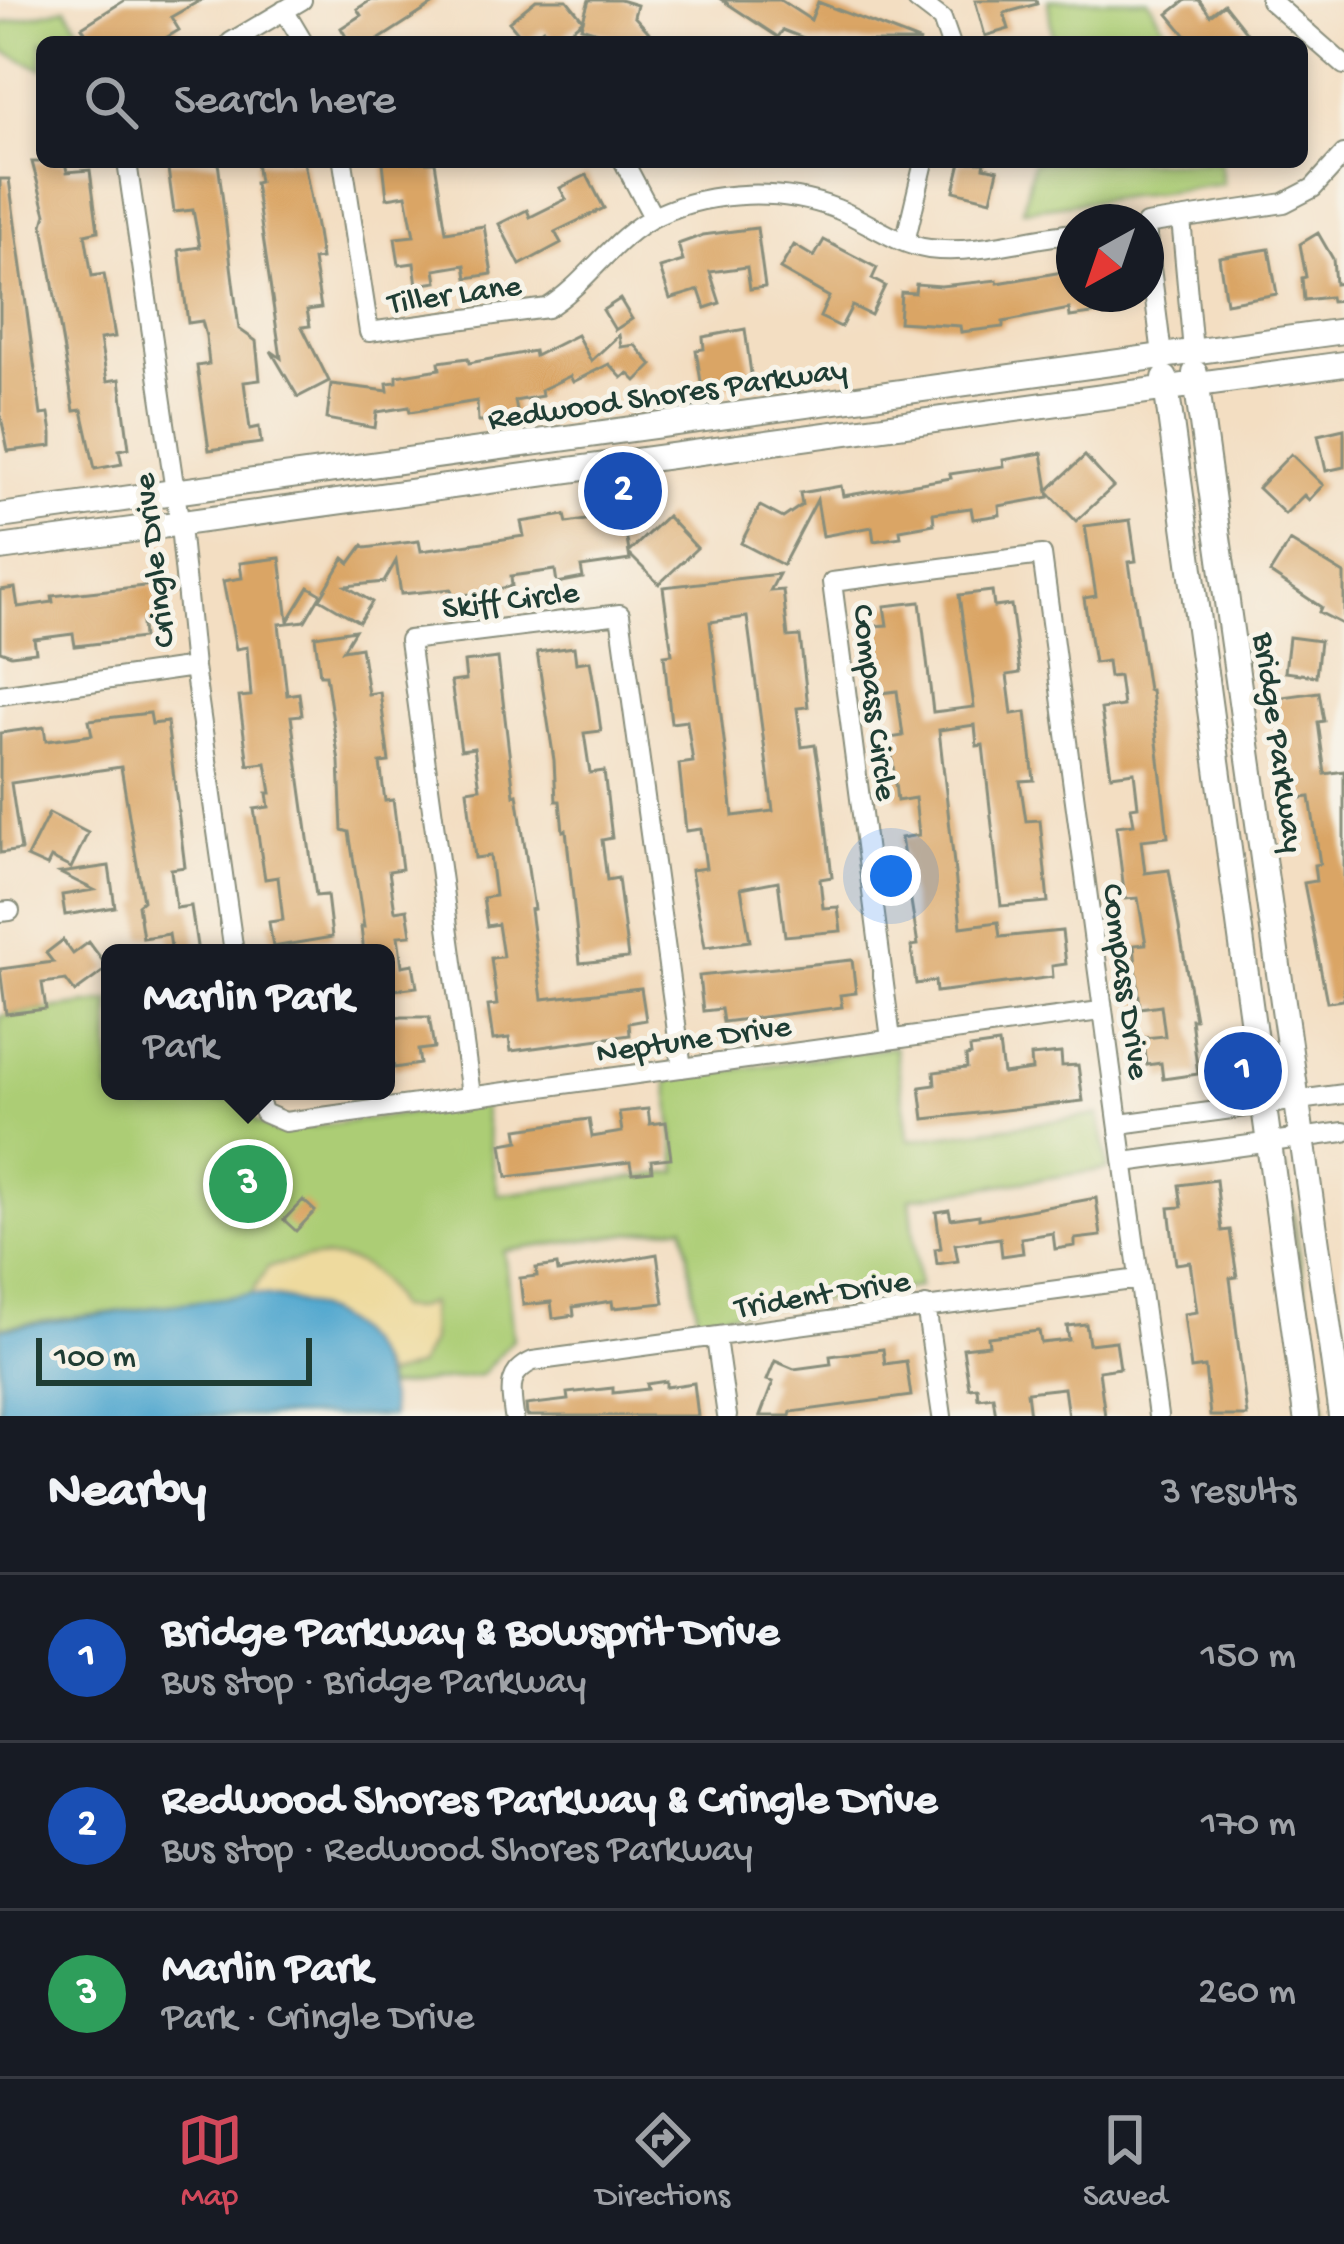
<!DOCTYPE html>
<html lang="en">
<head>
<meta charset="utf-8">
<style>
  body { margin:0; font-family:"Gochi Hand",sans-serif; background:#242831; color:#f1f3f6 }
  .compass { position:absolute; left:1056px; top:204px; width:108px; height:108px; border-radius:50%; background:#171b24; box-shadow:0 6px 18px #0003; rotate:220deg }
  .scale { position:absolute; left:36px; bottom:30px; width:276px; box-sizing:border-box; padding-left:12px; border:6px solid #1f3d34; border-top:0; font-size:33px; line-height:42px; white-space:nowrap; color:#1f3d34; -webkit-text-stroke:9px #f7f3e8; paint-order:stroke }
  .you { position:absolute; left:891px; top:876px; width:42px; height:42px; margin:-30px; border:9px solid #fff; border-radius:50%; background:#1a73e8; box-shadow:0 0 0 18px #1a73e833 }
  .badge { display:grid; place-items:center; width:78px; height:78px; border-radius:50%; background:#d1495b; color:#fff; font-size:39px; font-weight:700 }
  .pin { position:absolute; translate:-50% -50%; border:6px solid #fff; box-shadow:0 3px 12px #0006 }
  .popup { position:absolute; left:101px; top:944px; width:294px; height:156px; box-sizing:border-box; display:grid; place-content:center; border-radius:18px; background:#171b24; filter:drop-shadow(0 3px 9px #0005); font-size:39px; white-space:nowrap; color:#9ea1a6 }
  .popup b { font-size:45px; color:#f1f3f6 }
  .popup::after { content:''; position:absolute; left:50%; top:100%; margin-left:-24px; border:24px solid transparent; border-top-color:#171b24 }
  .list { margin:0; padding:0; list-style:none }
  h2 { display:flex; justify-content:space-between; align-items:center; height:156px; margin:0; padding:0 48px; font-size:51px }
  h2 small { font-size:39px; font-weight:400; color:#9ea1a6 }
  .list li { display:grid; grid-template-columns:78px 1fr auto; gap:36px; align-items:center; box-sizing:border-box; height:168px; padding:0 48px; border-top:3px solid #363941 }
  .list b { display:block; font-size:45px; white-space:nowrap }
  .list p { margin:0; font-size:39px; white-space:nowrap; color:#9ea1a6 }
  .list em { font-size:39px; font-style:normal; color:#9ea1a6 }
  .icon { flex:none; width:66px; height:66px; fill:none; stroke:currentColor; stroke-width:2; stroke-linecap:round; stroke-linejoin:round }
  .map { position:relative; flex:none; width:1344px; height:1416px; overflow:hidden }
  .search { position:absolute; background:#171b24; box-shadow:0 6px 18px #0003; left:36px; right:36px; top:36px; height:132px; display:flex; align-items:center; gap:30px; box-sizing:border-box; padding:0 42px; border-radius:18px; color:#9ea1a6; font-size:45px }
  .sheet { height:660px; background:#171b24 }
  nav { display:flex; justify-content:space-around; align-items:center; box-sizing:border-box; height:168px; border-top:3px solid #363941; background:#171b24; font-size:33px; color:#9ea1a6 }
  nav a { display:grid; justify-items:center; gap:6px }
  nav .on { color:#d1495b }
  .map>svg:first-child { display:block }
  .green { fill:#accd75; stroke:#668554; stroke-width:3 }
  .sand { fill:#eeda9e; stroke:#868c69; stroke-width:3 }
  .water { fill:#53a8cf; stroke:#397282; stroke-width:3 }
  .building { fill:#daa565; fill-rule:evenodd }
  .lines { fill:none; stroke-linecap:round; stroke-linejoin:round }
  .street-casing { stroke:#898e7b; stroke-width:22 }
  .secondary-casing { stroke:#898e7b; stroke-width:28 }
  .street { stroke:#fff; stroke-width:18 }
  .secondary { stroke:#fff; stroke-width:24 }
  .labels { text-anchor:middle; stroke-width:10; stroke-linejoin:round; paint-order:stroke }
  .street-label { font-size:33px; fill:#1f3d34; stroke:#f7f3e8 }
</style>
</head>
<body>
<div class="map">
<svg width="1344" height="1416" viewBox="0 0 1344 1416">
  <rect width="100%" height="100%" fill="#f7f3e8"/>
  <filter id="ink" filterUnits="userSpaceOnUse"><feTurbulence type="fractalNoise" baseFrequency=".00833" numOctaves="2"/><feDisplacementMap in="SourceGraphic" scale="24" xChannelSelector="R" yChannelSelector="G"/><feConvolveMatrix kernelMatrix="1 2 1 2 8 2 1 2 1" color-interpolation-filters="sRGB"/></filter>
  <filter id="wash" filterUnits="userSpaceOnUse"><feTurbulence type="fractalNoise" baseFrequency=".004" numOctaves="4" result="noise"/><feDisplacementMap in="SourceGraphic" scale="48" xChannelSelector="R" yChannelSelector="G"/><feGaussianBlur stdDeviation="2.7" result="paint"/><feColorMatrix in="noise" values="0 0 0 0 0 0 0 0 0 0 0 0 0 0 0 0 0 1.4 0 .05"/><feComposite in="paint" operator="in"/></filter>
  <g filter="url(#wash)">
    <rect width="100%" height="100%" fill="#f3dec2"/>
    <!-- green -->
    <path class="green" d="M1048 0H1148L1173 42H1053Z
      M66 8 88 42H42V69L3 51 0 24Z
      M1033 162H1220L1223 184 1023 210Z
      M110 1001V1091H144L147 1108 239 1098 256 1122 276 1132 483 1103 498 1195 678 1172 667 1079 895 1047 909 1140 1099 1115 1108 1169 910 1198 919 1287 697 1318 684 1226 504 1251 513 1339 481 1375 388 1387 378 1361 251 1294 0 1327V1016Z
      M1285 1164 1326 1416H1316Z"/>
    <!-- sand -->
    <path class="sand" d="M308 1258C356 1255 377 1265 397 1308L413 1309 430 1303 431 1341 418 1366 385 1377C359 1320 311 1300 251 1294L268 1267Z"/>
    <!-- water -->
    <path class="water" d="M251 1294C331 1301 381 1332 392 1416H0V1329Z"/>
    <g id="blocks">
      <!-- building -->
      <path class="building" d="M125 0H201L171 17 179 30 159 42H92L82 27Z
        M371 0H440L375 42H349L341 28 361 15 357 9Z
        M536 0H567L583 20 556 42 543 29 526 42 509 22Z
        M589 0H620L637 5 634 16 658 42H629L581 27Z
        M722 0H780L811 20 818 2 921 42H814L783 30 778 37Z
        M975 0H1036L1037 4 1004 13 1009 29 985 36Z
        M1186 0H1199L1210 15 1224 4 1254 42H1191L1168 14Z
        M32 162H65L67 172 90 170 98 231 85 234 92 276 104 274 115 337 100 339 107 381 120 379 129 448 119 450 122 464 95 469 82 410 74 411 43 225 46 214Z
        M167 162H218L239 329 256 341 260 380 244 382 250 429 259 427 261 443 209 450 197 366 209 364 206 336 202 321 188 323 179 250 200 247 193 210 174 212Z
        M256 162H304L317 232 321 259 313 260 321 308 307 310 310 326 302 327 329 381 298 397 271 351 281 358 255 183 259 182Z
        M383 162H435L446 232 484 226 492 274 467 278 465 265 435 270 437 282 417 285 414 263 399 265 395 238 414 236 406 195 387 198Z
        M961 162H985L984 167 998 170 991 200 954 191Z
        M587 175 604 208 555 232 561 243 520 265 499 224 527 210 530 217 566 199 560 188Z
        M0 179H9L41 415 49 414 52 433V446L8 451 0 412Z
        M757 228 765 287 750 289 747 267 710 272 720 303 705 308 699 290 670 299 660 268 683 261 678 244 703 235Z
        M1318 233 1333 259 1335 284 1344 283V301L1331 302 1330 297 1304 300 1302 278 1306 277 1300 244Z
        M824 240 877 268 872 279 885 286 871 315 852 306 841 327 820 317 829 297 780 269 794 245 814 257Z
        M1269 249 1277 294 1226 303 1219 257Z
        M1074 270V294H1110L1113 311 1070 317 1069 309 1003 322V327L961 332 960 326 899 322 901 292 915 293 916 284 941 286 997 280 998 283Z
        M620 299 632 319 615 330 603 310Z
        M745 329 752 381 702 388 696 350 704 349 703 337Z
        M577 335 591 361 619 335 621 347 635 345 652 365 636 381 628 373 622 378 609 364 573 382 570 376 541 390 542 396 515 401 518 416 490 421H478L477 401 410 412 409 407 377 412 375 428 327 419 331 384 388 391 387 383 397 382V376L440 369 439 362 468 358 469 363 534 351 535 356Z
        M1344 429V467L1326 471 1318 435Z
        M1042 453 1048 490 1085 456 1113 487 1076 521 1048 492 1049 497 999 506 1000 515 973 519 971 508 933 513 934 524 900 530 901 537 874 541 872 527 823 536 817 500 783 565 741 543 760 506 783 518 802 505 800 493 841 486 843 496 951 478 950 474 1004 466 1003 460Z
        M1291 454 1323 485 1309 500 1304 495 1285 514 1258 488Z
        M623 514 629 552 667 516 697 548 659 584 629 554 630 560 581 567 583 578 557 583 555 570 511 576 512 586 480 593 453 596 451 589 401 594 396 561 384 582 346 586 372 602 359 622 320 599 344 558 350 563 363 545 366 548 419 541 421 551 524 536 521 522 565 515 567 523Z
        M1130 520 1136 561 1129 562 1148 690H1151L1168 837 1141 840 1145 873 1169 870 1195 1019H1191L1198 1074 1163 1079 1161 1063 1147 1065 1143 1038 1165 1036 1161 1005 1140 1008 1134 945 1146 944 1138 898 1125 899 1116 826 1134 824 1131 807 1138 806 1134 772 1111 775 1101 709 1123 706 1119 676 1109 677 1107 661 1094 663 1084 598 1096 596 1085 526Z
        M1290 541 1344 574V625L1319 612 1321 607 1270 573Z
        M280 558 288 621 309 587 321 594 305 621 279 624 287 695 299 693 302 715 291 716 316 896 327 895 332 937 273 947 269 922 283 920 278 877 265 879 254 809 269 807 267 793H271L266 763 248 765 239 697 251 696 247 647 236 649 223 581 242 578 240 563Z
        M779 574 770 591 783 590 788 637 800 636 808 707 797 708 802 747 815 745 821 782 832 877 820 879 823 908 838 907 841 931 785 936 778 881 741 888 750 941 705 947 691 870 706 868 701 829 686 831 679 764 693 762 687 721 671 723 664 655 672 654 663 587ZM747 617 773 811 733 816 710 622Z
        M154 585 159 621 142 623 143 638 75 646 73 634 34 639 36 652 11 655 0 651V590L15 588 18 607 53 602 52 596Z
        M992 591 994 607 1011 605 1020 673 1007 675 1012 714 1026 712 1034 780 1020 781 1026 821 1040 820 1048 902 1001 906 983 745 977 746 975 725 939 730 961 927 998 922 1000 937 1062 931 1066 964 1052 966 1053 977 936 992 935 981 916 984 911 946 918 945 901 838 919 835 915 798 897 801 890 738 903 736 897 691 881 693 873 626 887 625 884 606 920 602 933 712 974 707 959 595Z
        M355 630 343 650 361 647 368 694 380 692 389 762 380 763 385 801 393 800 402 869 389 871 395 911 407 909 411 935 398 936 402 966 413 964 417 987 386 991V953H364L361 927H364L349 832 342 830 339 762 326 675H320L315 636Z
        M1289 637 1320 641 1316 676 1285 672Z
        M574 647 576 663 590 661 597 702 601 731 584 733 590 773 604 771 612 838 602 840 607 880 618 878 628 958 580 963 566 830 563 831 560 801H556L554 760 537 652Z
        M498 658 514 795 517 794 534 909 530 910 542 999 641 988 646 1020 629 1023 630 1035 511 1051 509 1038 493 1040 488 1006 497 1005 491 958 503 957 498 924 487 926 483 898 495 896 490 856 475 858 467 790 480 788 474 748 461 750 451 682 466 680 464 662Z
        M1319 692 1324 721 1318 722 1325 774 1344 771V1000L1327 1002 1304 883 1316 881 1314 865 1320 864 1310 797 1300 798 1296 769 1284 771 1275 698Z
        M150 713 152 724 167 722 185 867 171 869 176 908 191 906 198 953H172L169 934 143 938 138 905 143 901 121 767 11 783 21 850 0 853V733L44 727 46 741 92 735 89 720Z
        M49 813 88 833 71 868 51 858 47 866 27 857Z
        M109 866 115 907 65 915 62 895 94 890 60 873Z
        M63 940 73 954 89 942 108 968 75 992 66 980 42 983 46 1009 6 1014 0 969 53 962 46 953Z
        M852 960 856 993 840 995 842 1007 723 1022 721 1009 703 1011 699 976Z
        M402 1017H429L434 1048 418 1050 420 1064 394 1068 391 1045H388V1019Z
        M999 1044 1003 1074 1032 1070 1031 1056 1061 1053 1062 1066 1078 1065 1083 1101 924 1119 920 1087 935 1085 934 1072 967 1068 966 1056 971 1055 970 1048Z
        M648 1109 650 1124 666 1122 671 1158 651 1160 652 1171 632 1173 630 1162 507 1177 502 1144 519 1141 517 1129 589 1119 592 1137 622 1132 619 1112Z
        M1216 1180 1222 1231 1230 1230 1237 1277 1230 1278 1247 1416H1210L1205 1367 1191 1369 1184 1314 1197 1312 1190 1262 1176 1264 1173 1242 1169 1208 1182 1207 1179 1185Z
        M1096 1198 1101 1236 1075 1239V1246L1055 1249 1053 1233 1021 1238 1023 1253 1002 1256 1000 1238 955 1244 958 1261 937 1264 935 1249 941 1248 936 1212 949 1210 951 1219 979 1215V1219Z
        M303 1200 315 1211 296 1231 284 1220Z
        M657 1254 664 1303 613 1308 612 1301 573 1307 574 1315 553 1318 551 1302 523 1305 520 1278 537 1276 536 1268 557 1265 558 1272Z
        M1086 1324 1089 1344 1116 1341 1120 1368 1099 1371 1105 1416H1068L1064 1388 1027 1392 1030 1416H996L993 1396 978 1398 977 1387 969 1388 963 1348 989 1345 988 1337 1039 1331 1041 1343 1069 1340 1067 1326Z
        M883 1349 885 1364 906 1361 911 1396 791 1412 790 1416H760L773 1382 767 1380 775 1361 794 1369 831 1364 830 1356Z
        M666 1381V1387L694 1383 698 1416H527L526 1405 568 1400 567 1393 613 1388V1393L648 1389 647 1384Z"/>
    </g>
  </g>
  <g filter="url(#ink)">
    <use href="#blocks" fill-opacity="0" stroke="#898e7b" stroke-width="3"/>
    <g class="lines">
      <defs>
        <path id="street" d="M917 0 942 19 950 42
          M1270 0 1344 65
          M284 10 303 42
          M231 42 302 0
          M127 162 180 526 194 667 234 953
          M343 162 369 332 547 308C588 283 613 236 658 215 712 190 782 188 837 209 868 221 895 244 929 249 975 255 1028 238 1074 233
          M624 162 653 217
          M1181 219 1193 351
          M1146 224 1284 203 1313 188 1344 154
          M1146 228 1162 355
          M905 242 924 162
          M0 695 194 667
          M0 912 10 911
          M891 1039 832 582 1042 555C1079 842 1119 1129 1158 1416
          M254 1091 264 1113 285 1122 1100 1011
          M471 1095 409 640 620 614 682 1068
          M1120 1124 1344 1094
          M1125 1162 1344 1132
          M926 1306 942 1416
          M716 1338 727 1416
          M514 1416C511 1391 506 1373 533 1361L1139 1279"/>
        <path id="secondary" d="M1195 373 1341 1416
          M1165 378 1306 1416
          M0 516 1344 331
          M0 548 1344 364"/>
      </defs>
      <!-- street casing -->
      <use href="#street" class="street-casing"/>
      <!-- secondary casing -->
      <use href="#secondary" class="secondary-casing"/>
      <!-- street -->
      <use href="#street" class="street"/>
      <!-- secondary -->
      <use href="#secondary" class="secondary"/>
    </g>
  </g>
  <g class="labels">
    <!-- street labels -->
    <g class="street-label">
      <text transform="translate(454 291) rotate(-8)" y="12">Tiller Lane</text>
      <text transform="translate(667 391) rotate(-8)" y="12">Redwood Shores Parkway</text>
      <text transform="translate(151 561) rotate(-97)" y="12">Cringle Drive</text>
      <text transform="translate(510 597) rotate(-7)" y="12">Skiff Circle</text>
      <text transform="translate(878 702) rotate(83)" y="12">Compass Circle</text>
      <text transform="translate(1282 742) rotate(82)" y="12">Bridge Parkway</text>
      <text transform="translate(1129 981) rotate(82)" y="12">Compass Drive</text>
      <text transform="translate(693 1036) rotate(-8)" y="12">Neptune Drive</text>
      <text transform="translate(822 1291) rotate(-9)" y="12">Trident Drive</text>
    </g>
  </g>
</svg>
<svg class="compass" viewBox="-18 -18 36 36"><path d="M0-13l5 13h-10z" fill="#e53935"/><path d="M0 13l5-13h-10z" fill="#9ea1a6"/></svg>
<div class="scale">100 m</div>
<div class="you"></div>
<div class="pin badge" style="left:1243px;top:1071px;background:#1a4fb4">1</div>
<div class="pin badge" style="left:623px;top:491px;background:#1a4fb4">2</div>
<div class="pin badge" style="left:248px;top:1184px;background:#2e9e5b">3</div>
<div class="popup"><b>Marlin Park</b>Park</div>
<div class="search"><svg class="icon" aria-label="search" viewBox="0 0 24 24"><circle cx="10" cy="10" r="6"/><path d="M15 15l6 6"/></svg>Search here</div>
</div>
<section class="sheet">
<h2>Nearby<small>3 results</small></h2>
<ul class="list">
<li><span class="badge" style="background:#1a4fb4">1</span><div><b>Bridge Parkway &amp; Bowsprit Drive</b><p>Bus stop · Bridge Parkway</p></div><em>150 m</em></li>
<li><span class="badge" style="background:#1a4fb4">2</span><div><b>Redwood Shores Parkway &amp; Cringle Drive</b><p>Bus stop · Redwood Shores Parkway</p></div><em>170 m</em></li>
<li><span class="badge" style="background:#2e9e5b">3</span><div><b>Marlin Park</b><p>Park · Cringle Drive</p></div><em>260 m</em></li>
</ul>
</section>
<nav>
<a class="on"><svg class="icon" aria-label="map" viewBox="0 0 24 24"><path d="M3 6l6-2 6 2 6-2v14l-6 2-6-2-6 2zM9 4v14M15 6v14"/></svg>Map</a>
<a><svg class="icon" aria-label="directions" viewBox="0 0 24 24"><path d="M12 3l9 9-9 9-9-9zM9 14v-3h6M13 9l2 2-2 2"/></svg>Directions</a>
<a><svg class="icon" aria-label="saved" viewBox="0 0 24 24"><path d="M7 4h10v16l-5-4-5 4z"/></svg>Saved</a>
</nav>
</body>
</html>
